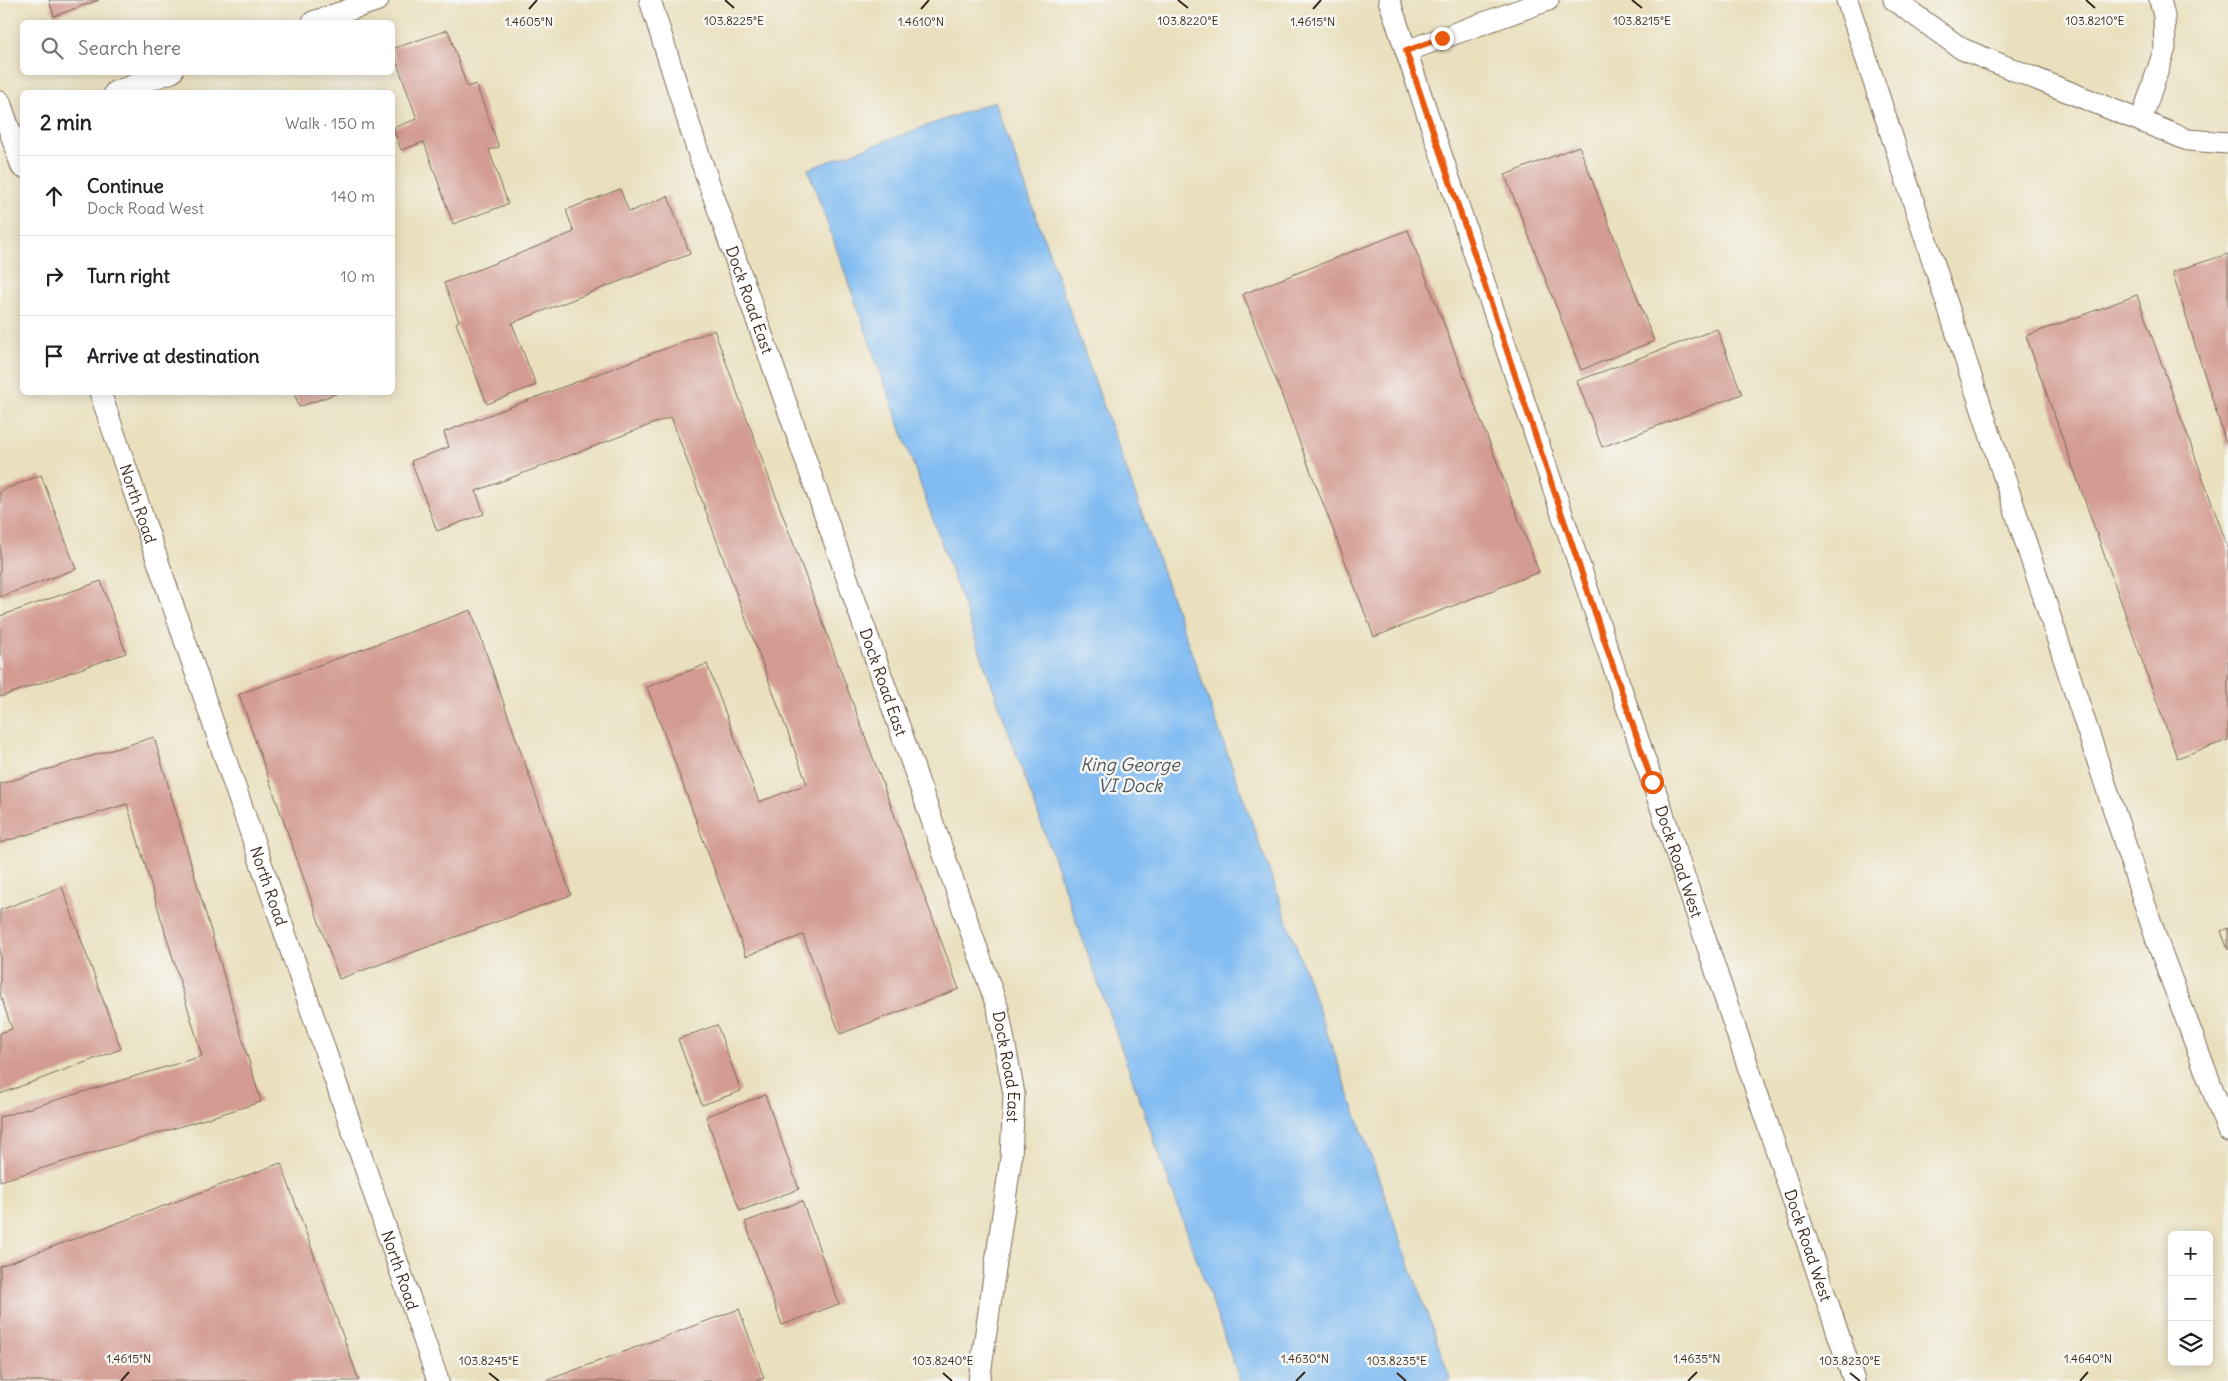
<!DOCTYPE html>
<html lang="en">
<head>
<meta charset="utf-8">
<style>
  body { margin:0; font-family:Delius,sans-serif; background:#f2f2f2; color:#202124 }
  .controls { position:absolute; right:15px; bottom:15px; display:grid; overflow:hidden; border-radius:8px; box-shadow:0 2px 12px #0003 }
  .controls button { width:45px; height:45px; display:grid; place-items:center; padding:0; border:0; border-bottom:1px solid #e0e0e0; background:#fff; color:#202124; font:25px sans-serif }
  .stop { position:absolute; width:15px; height:15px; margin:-11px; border:4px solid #ea580c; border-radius:50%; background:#fff }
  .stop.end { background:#ea580c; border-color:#fff; box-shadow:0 1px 5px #0008 }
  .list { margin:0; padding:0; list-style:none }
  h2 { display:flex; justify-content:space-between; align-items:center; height:65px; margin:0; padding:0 20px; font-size:21px }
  h2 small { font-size:16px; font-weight:400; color:#757577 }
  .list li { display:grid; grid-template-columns:32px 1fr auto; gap:15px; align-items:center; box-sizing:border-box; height:80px; padding:0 20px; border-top:1px solid #e0e0e0 }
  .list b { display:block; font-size:19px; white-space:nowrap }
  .list p { margin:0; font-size:16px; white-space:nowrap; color:#757577 }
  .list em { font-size:16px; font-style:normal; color:#757577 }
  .icon { flex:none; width:28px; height:28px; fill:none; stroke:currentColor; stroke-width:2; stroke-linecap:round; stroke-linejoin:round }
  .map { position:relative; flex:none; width:2228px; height:1381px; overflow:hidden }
  .search { position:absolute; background:#fff; box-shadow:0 2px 12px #0003; left:20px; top:20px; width:375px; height:55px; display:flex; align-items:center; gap:12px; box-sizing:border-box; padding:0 18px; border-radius:8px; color:#757577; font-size:19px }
  .panel { position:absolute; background:#fff; box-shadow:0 2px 12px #0003; left:20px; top:90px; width:375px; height:305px; border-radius:8px }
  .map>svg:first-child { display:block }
  .water { fill:#80bbf2; stroke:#5e7288 }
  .building { fill:#d39b92 }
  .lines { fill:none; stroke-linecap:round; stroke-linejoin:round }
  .lane-casing { stroke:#786a56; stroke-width:23 }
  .lane { stroke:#fff; stroke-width:21 }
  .route { stroke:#ea580c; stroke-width:6 }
  .ticks { fill:none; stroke:#3b2a1e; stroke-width:2 }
  .labels { text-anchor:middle; stroke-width:5; stroke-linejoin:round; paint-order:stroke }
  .street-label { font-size:16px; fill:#3b2a1e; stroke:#f6f6f2 }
  .water-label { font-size:18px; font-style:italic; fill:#50565e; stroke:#f6f6f2 }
  .ticks-label { font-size:12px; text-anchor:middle; fill:#3b2a1e; stroke:#f6f6f2; stroke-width:5; stroke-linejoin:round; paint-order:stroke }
</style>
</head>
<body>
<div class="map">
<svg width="2228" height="1381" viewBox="0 0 2228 1381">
  <rect width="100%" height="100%" fill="#f6f6f2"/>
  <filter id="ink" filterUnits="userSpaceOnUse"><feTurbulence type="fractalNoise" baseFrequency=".02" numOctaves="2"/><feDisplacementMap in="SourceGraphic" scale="10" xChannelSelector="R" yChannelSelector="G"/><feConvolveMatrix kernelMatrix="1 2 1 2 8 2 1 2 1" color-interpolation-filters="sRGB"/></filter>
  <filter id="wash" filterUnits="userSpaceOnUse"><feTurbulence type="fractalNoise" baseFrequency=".0096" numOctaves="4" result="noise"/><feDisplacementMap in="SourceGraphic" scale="20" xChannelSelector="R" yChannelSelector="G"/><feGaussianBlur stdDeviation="1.12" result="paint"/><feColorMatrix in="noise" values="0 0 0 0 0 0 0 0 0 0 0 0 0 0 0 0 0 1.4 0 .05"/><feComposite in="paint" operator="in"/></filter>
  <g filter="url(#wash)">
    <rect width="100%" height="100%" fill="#eae0be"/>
    <!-- water -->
    <path class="water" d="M995 101 1451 1381H1240L808 169Z"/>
    <g id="blocks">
      <!-- building -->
      <path class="building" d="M49 0H99L54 16Z
        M448 30 467 87 476 84 499 147 489 150 508 204 453 224 424 142 401 150 393 128 417 119 392 49Z
        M1579 146 1654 341 1581 370 1505 175Z
        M620 189 629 212 668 196 690 254 512 323 536 385 487 404 456 323 459 321 444 283 574 232 566 210Z
        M1408 230 1539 572 1374 637 1243 294Z
        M2228 254V449L2172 272Z
        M2137 295 2228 548V740L2177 758 2026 336Z
        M1717 329 1742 394 1602 447 1577 381Z
        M714 330 959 989 840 1034 803 935 746 956 647 687 707 664 759 802 807 784 671 417 476 491 484 514 437 531 411 461 449 447 444 432Z
        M294 392H338V393L299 407Z
        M41 475 76 569 0 597V491Z
        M101 581 126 653 0 697V616Z
        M471 610 571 895 339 979 239 694Z
        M154 737 261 1102 0 1181V1117L202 1056 127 804 0 843V784Z
        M62 887 121 1049 0 1094V1033L12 1029 0 994V910Z
        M2228 928V950L2221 931Z
        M717 1025 741 1091 702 1105 678 1039Z
        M765 1095 799 1189 740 1211 706 1116Z
        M281 1163 359 1381H0V1266Z
        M802 1201 839 1304 782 1325 745 1222Z
        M739 1309 764 1378 755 1381H545Z"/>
    </g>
  </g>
  <g filter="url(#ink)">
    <use href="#blocks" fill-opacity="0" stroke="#786a56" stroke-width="1"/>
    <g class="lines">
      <defs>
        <g id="lane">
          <path id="s1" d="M650 0 697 149 998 1009 1014 1094 1011 1158 979 1381"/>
          <path id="s2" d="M1389 0 1854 1381"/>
          <path d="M1847 0 2157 941 2228 1131"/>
          <path d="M1894 0 1962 49 2188 140 2228 143"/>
          <path d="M313 22 378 0"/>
          <path d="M1406 51 1548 0"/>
          <path d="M115 92 172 72"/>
          <path d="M0 102 22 167"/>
          <path d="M2141 121 2165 48 2164 16 2160 0"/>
          <path id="s3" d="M100 392 438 1381"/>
        </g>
      </defs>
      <!-- lane casing -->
      <use href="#lane" class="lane-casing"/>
      <!-- lane -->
      <use href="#lane" class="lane"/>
    </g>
  </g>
  <g class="lines" filter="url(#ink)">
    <!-- route -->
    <path class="route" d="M1442 38 1406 51 1652 782"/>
  </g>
  <!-- ticks -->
  <path class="ticks" d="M725 0 734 8M1178 0 1188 8M1632 0 1642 8M2086 0 2095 8M529 9 537 0M921 9 929 0M1313 9 1321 0M489 1373 499 1381M943 1373 952 1381M1397 1373 1406 1381M1850 1373 1860 1381M121 1381 129 1372M1296 1381 1305 1372M1688 1381 1697 1372M2080 1381 2088 1372"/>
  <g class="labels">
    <!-- street labels -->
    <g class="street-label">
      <text dy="6" stroke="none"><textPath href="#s1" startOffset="316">Dock Road East</textPath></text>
      <text dy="6" stroke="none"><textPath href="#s3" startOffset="118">North Road</textPath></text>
      <text dy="6" stroke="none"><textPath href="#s1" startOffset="721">Dock Road East</textPath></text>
      <text dy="6" stroke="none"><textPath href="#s2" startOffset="909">Dock Road West</textPath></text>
      <text dy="6" stroke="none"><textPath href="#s3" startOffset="522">North Road</textPath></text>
      <text dy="6" stroke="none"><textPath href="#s1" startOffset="1126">Dock Road East</textPath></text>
      <text dy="6" stroke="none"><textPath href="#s2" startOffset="1314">Dock Road West</textPath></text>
      <text dy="6" stroke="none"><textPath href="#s3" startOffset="928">North Road</textPath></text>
    </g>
    <!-- water labels -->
    <g class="water-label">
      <text x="1130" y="771">King George<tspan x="1130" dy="21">VI Dock</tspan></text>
    </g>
  </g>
  <g class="ticks-label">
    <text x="734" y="25">103.8225°E</text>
    <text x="1188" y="25">103.8220°E</text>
    <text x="1642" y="25">103.8215°E</text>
    <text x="2095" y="25">103.8210°E</text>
    <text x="529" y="26">1.4605°N</text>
    <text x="921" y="26">1.4610°N</text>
    <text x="1313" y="26">1.4615°N</text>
    <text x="129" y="1363">1.4615°N</text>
    <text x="1305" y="1363">1.4630°N</text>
    <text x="1697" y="1363">1.4635°N</text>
    <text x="2088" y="1363">1.4640°N</text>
    <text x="489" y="1365">103.8245°E</text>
    <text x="943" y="1365">103.8240°E</text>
    <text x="1397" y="1365">103.8235°E</text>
    <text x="1850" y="1365">103.8230°E</text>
  </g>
</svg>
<div class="controls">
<button>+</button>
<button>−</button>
<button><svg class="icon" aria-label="layers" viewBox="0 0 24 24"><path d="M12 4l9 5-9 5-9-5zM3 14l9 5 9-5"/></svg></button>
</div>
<div class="stop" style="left:1652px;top:782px"></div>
<div class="stop end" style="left:1442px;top:38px"></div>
<div class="search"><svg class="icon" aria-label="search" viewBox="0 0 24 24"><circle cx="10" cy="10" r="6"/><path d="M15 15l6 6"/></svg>Search here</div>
<section class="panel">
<h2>2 min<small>Walk · 150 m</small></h2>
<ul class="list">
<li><svg class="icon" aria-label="ahead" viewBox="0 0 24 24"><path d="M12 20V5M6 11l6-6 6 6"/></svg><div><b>Continue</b><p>Dock Road West</p></div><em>140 m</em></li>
<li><svg class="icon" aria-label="right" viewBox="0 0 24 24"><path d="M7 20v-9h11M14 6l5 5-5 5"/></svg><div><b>Turn right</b></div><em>10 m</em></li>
<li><svg class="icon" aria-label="arrive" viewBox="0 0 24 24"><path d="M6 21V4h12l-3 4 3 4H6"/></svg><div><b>Arrive at destination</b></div></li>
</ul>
</section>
</div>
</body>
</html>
